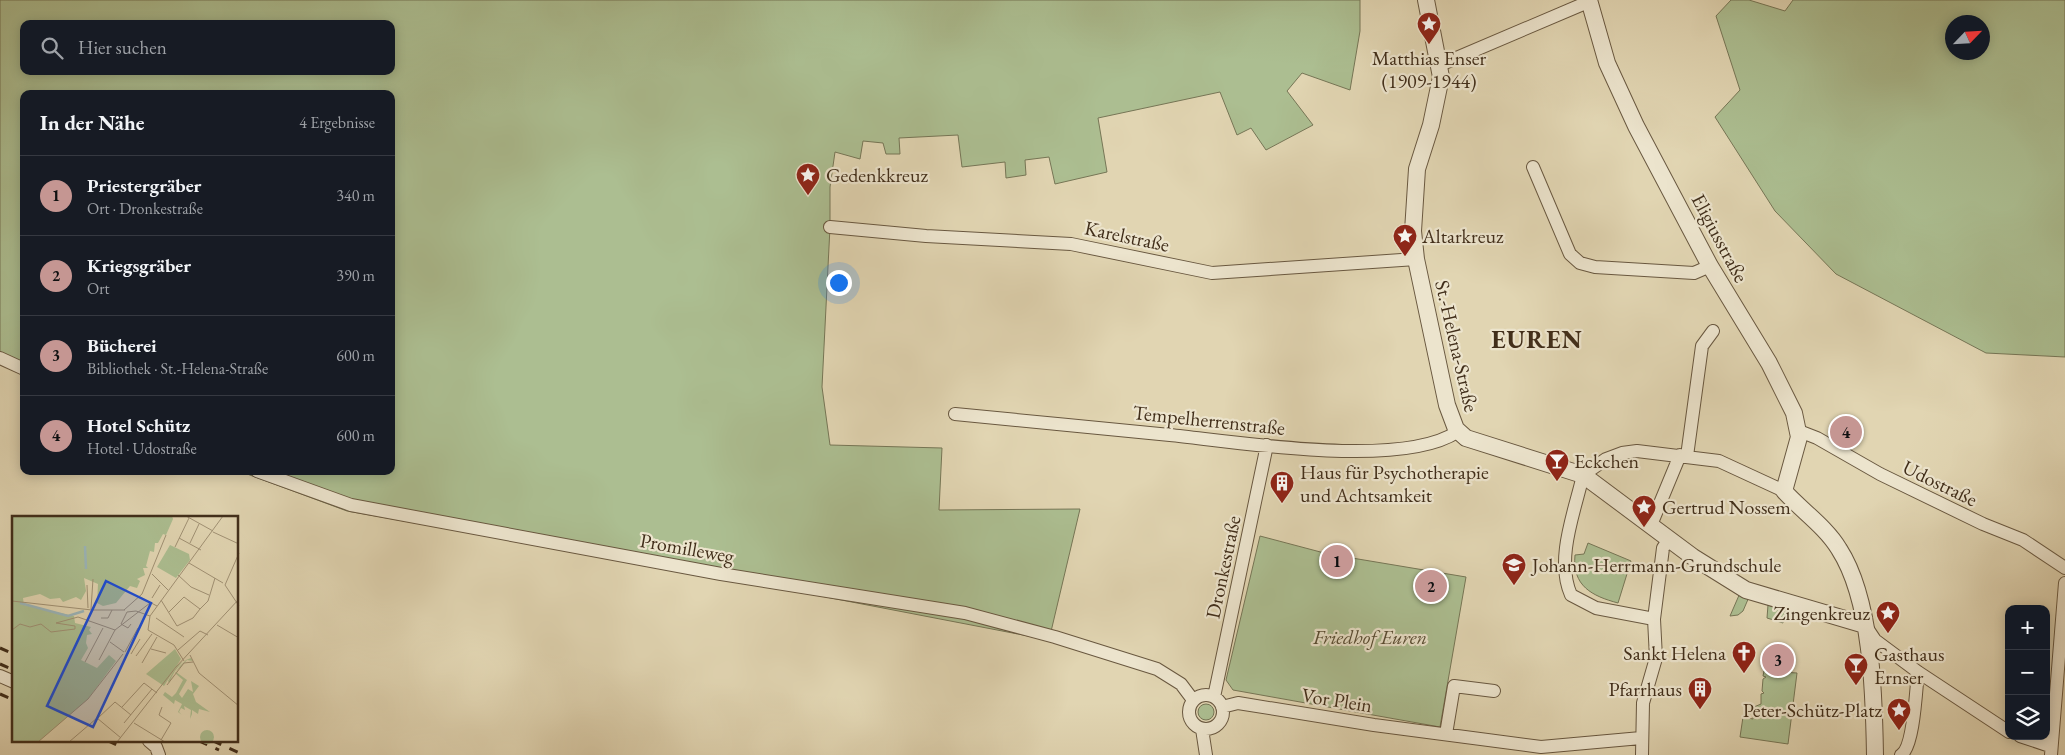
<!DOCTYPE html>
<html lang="de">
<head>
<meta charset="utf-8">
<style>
  body { margin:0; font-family:"EB Garamond",serif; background:#20242c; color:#f1f3f6 }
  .controls { position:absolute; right:15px; bottom:15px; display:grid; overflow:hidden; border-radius:10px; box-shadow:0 2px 12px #0003 }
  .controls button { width:45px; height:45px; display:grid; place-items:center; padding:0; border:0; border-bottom:1px solid #363941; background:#171b24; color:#f1f3f6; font:25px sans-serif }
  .compass { position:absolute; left:1945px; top:15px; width:45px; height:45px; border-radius:50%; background:#171b24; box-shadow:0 2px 12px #0003; rotate:65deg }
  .you { position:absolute; left:838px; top:282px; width:18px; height:18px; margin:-12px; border:4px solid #fff; border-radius:50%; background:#1a73e8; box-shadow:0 0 0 8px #1a73e833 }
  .badge { display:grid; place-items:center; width:32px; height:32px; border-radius:50%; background:#c59692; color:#111; font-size:16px; font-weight:700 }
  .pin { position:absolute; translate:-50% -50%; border:2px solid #fff; box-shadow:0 1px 5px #0006 }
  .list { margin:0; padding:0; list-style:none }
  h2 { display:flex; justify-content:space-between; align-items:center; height:65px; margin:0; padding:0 20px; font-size:21px }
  h2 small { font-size:16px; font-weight:400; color:#9ea1a6 }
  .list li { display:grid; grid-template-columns:32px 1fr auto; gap:15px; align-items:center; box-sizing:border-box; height:80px; padding:0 20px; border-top:1px solid #363941 }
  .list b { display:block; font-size:19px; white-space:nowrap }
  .list p { margin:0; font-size:16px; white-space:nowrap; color:#9ea1a6 }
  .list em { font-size:16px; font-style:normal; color:#9ea1a6 }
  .icon { flex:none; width:28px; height:28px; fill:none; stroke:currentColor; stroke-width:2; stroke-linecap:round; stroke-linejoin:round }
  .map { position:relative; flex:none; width:2065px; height:755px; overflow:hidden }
  .search { position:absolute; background:#171b24; box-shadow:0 2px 12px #0003; left:20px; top:20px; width:375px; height:55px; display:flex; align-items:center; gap:12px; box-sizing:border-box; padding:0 18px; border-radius:10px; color:#9ea1a6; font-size:19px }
  .panel { position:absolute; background:#171b24; box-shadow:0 2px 12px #0003; left:20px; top:90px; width:375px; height:385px; border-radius:10px }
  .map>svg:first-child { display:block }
  .green { fill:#acbe91; stroke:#767656; fill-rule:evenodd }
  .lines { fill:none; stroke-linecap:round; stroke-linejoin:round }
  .minor-casing { stroke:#695840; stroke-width:14 }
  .tertiary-casing { stroke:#695840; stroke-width:18 }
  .minor { stroke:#ece4cd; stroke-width:12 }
  .tertiary { stroke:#ece4cd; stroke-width:16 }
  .rail { stroke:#412e1a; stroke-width:3; stroke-dasharray:9 9; stroke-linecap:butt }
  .labels { text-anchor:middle; stroke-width:4.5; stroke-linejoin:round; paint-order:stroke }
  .poi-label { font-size:20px; fill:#412e1a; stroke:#ece4cd; text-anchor:start }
  .street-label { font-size:20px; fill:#412e1a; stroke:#ece4cd }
  .park-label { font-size:20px; font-style:italic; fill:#564b32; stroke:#ece4cd }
  .district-label { font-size:25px; font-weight:bold; letter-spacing:1px; fill:#412e1a; stroke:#ece4cd }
  .inset-river { fill:none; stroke:#9bb5b9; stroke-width:2.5 }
  .inset-road { fill:none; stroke:#a19275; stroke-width:1 }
  .view { fill:#1d4ed8; fill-opacity:0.15; stroke:#1d4ed8; stroke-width:2.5 }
  .inset-edge { fill:none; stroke:#412e1a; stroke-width:2.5 }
</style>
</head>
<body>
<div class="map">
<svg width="2065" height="755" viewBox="0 0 2065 755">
  <rect width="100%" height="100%" fill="#e1d5b2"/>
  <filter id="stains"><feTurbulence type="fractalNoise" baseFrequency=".004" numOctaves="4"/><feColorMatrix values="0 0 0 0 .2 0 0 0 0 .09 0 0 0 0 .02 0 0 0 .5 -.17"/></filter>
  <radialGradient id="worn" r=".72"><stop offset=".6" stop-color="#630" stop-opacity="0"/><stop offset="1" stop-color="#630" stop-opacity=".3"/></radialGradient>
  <!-- green -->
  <path class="green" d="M0 0H1360V31L1350 90 1302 73 1287 91 1313 125 1266 150 1251 128 1237 135 1220 92 1098 118 1107 172 1055 184 1049 157 1025 160 1026 175 1006 178 1005 162 962 167 958 135 899 138 900 154H886L883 143 863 141 860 159 835 152 830 187V227L822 387 830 445 942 448 939 510 1080 509 1049 640 722 577 347 511 239 471H391V94H24V375L0 364ZM24 24H391V71H24Z
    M1731 0H1749L1785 11 1793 0H2065V357L1986 353 1836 274 1775 211 1715 117 1740 90 1716 16ZM1952 22H1982V52H1952Z
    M1260 536 1328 554 1466 577 1440 727 1233 690 1226 680Z
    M1588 543 1631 561 1618 603C1592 596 1572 586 1575 555L1584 554Z
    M1740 593 1749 597 1743 611 1738 615 1730 616Z
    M1768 605 1785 611 1783 623 1767 618Z
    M1764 671 1797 673 1788 744 1740 737 1743 717 1753 719 1754 707 1761 704V694L1764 693 1762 691 1763 679 1766 677 1763 676Z
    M1198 712a8 8 0 1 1 16 0a8 8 0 1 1-16 0Z"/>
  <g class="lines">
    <defs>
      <path id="minor" d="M1440 65 1588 2
        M1533 167 1570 254 1580 263 1595 267 1694 273 1710 266
        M830 227 926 236 1071 244 1212 273 1416 259
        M0 358 24 369
        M955 414C1027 421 1098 428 1170 435 1238 442 1401 469 1457 432
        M1799 431 1817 438 1880 474 1983 524 2023 540 2065 568
        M1687 456 1702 346 1713 331
        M257 471 351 505 721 574 965 613 1055 637 1157 669 1181 684 1193 700
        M1651 525 1680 455
        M1654 619 1596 608 1571 595C1555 559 1575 511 1583 475L1606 459 1622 453 1637 451 1719 461 1784 491
        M1867 628 1875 640 1918 672 2009 732
        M0 676 14 682
        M1189 712a17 17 0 1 1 34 0a17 17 0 1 1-34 0Z
        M1214 697 1267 445
        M1222 707 1238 703 1374 725 1541 747 1641 738
        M1202 729 1206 755
        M1446 734 1454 686 1494 691
        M2020 736 2050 746
        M149 741 156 747 159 755
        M1642 755 1643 703 1656 658 1654 619 1663 548 1669 539
        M1901 755C1914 747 1916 689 1918 672
        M2051 755 2065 583"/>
      <path id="tertiary" d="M1426 0 1441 77 1431 125 1417 169 1413 231 1416 259 1447 405 1456 429 1466 438 1583 475 1693 557 1746 590 1865 625
        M1589 0 1607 63 1636 126 1710 266 1769 363 1794 413 1799 437 1784 491C1801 510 1826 527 1839 549 1872 600 1874 695 1875 755"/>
    </defs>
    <!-- minor casing -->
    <use href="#minor" class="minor-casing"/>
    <!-- tertiary casing -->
    <use href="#tertiary" class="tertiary-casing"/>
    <!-- minor -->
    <use href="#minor" class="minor"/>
    <!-- tertiary -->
    <use href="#tertiary" class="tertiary"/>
    <!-- rail -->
    <path class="rail" d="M0 648 14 654
      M0 664 14 670
      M0 694 14 700
      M108 741 119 746
      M199 741 219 750
      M213 741 244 755"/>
  </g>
  <!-- icons -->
  <defs>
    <symbol id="sight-pin" viewBox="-11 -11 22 30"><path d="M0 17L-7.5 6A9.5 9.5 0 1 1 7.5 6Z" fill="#8f2418" stroke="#ece4cd"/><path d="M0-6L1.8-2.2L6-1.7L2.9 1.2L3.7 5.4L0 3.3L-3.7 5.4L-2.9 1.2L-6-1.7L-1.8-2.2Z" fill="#fff"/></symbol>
    <symbol id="bar-pin" viewBox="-11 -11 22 30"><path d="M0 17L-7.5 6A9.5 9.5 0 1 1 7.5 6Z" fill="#8f2418" stroke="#ece4cd"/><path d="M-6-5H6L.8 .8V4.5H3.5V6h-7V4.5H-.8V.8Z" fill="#fff"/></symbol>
    <symbol id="building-pin" viewBox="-11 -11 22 30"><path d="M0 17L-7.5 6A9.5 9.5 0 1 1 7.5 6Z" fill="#8f2418" stroke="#ece4cd"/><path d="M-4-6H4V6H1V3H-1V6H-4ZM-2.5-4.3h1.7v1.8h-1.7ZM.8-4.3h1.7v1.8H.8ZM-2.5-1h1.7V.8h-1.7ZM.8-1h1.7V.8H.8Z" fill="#fff"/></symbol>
    <symbol id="school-pin" viewBox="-11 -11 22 30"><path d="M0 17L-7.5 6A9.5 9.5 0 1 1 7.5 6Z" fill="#8f2418" stroke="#ece4cd"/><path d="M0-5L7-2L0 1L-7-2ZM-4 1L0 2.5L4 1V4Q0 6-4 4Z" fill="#fff"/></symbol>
    <symbol id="church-pin" viewBox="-11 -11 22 30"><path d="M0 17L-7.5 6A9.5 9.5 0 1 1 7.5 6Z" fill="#8f2418" stroke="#ece4cd"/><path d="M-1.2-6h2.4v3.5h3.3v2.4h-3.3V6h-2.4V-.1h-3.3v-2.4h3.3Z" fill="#fff"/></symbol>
  </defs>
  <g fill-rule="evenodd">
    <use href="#sight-pin" x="1415" y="10" width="28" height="38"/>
    <use href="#sight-pin" x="794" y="161" width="28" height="38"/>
    <use href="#sight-pin" x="1391" y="222" width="28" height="38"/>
    <use href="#bar-pin" x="1543" y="447" width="28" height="38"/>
    <use href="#building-pin" x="1268" y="469" width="28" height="38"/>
    <use href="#sight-pin" x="1630" y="493" width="28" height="38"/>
    <use href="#school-pin" x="1500" y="551" width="28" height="38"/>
    <use href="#sight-pin" x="1874" y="599" width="28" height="38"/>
    <use href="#church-pin" x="1730" y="639" width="28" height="38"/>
    <use href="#bar-pin" x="1842" y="651" width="28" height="38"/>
    <use href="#building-pin" x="1686" y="675" width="28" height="38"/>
    <use href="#sight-pin" x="1885" y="696" width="28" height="38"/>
  </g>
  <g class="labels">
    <!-- poi labels -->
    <g class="poi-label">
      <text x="1429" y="65" text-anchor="middle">Matthias Enser<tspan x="1429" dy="23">(1909-1944)</tspan></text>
      <text x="826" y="182">Gedenkkreuz</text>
      <text x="1422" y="243">Altarkreuz</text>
      <text x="1574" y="468">Eckchen</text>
      <text x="1300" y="479">Haus für Psychotherapie<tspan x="1300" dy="23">und Achtsamkeit</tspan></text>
      <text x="1662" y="514">Gertrud Nossem</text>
      <text x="1532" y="572">Johann-Herrmann-Grundschule</text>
      <text x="1870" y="620" text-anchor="end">Zingenkreuz</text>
      <text x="1726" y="660" text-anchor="end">Sankt Helena</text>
      <text x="1874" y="661">Gasthaus<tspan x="1874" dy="23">Ernser</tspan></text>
      <text x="1682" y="696" text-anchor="end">Pfarrhaus</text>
      <text x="1882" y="717" text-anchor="end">Peter-Schütz-Platz</text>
    </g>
    <!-- street labels -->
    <g class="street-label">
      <text transform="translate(1127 236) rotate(12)" y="7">Karelstraße</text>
      <text transform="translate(1720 238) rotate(62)" y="7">Eligiusstraße</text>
      <text transform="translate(1457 346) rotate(77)" y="7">St.-Helena-Straße</text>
      <text transform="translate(1209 420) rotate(6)" y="7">Tempelherrenstraße</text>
      <text transform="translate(1940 483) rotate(26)" y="7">Udostraße</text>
      <text transform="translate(687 548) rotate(10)" y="7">Promilleweg</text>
      <text transform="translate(1223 567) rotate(-78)" y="7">Dronkestraße</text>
      <text transform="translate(1337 700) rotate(9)" y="7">Vor Plein</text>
    </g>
    <!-- park labels -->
    <g class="park-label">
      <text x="1370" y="644">Friedhof Euren</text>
    </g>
    <!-- district labels -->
    <g class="district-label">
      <text x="1537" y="348">EUREN</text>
    </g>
  </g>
  <!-- overview -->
  <g transform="translate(12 516)">
    <rect width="226" height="226" fill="#e1d5b2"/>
    <path d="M0 0H160L161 3 154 19 151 18 146 27H143L142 36 138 35 134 50 136 52H131L133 59 125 63 128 65 125 72 118 70 104 87 91 90 85 87 86 68 72 62 74 75 69 84 64 81 51 86 48 82 38 83 28 78 11 82 12 89 62 100 63 107 79 111 77 114 80 118 75 119 74 127 76 132 69 144 85 152 97 139 104 145 76 183 26 226H0ZM158 29 177 38 178 44 164 62 145 51ZM163 133 169 143 152 170 134 158ZM179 142 181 145 175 144 164 156 175 164 167 178 170 182 176 173 181 176 179 165 187 170 181 178 184 186 198 196 187 193 186 198 180 194V198L178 203 179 194 172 190 173 194 169 192 167 196 170 199 166 196 170 188 163 184 162 188 151 179 153 176 160 181 164 177 171 164 163 157 157 167 156 165 161 156 166 149 171 145 163 155 158 164 168 150 174 144ZM188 221a7 7 0 1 1 14 0a7 7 0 1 1-14 0Z" fill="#acbe91"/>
    <path class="inset-river" d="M73 30 74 53M8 87 56 100 72 95"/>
    <path class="inset-road" d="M174 0 201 15M201 16 227 28M167 22 189 34M178 27 187 8M163 31 177 2M227 37 213 69 227 90M177 47 211 67M140 58 156 74M166 59 179 71 197 79M75 69 76 92M128 81 145 90M140 82 148 69M149 84 165 110 181 102 188 93 172 81 157 96M0 85 80 94M79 93 81 63M188 93 196 85 203 62M80 94H113M112 94 130 78 154 19M89 102H96L100 94M144 102 172 121M119 108 116 112 109 108 115 96 124 95 138 100M205 109 227 122M0 114 8 108 18 111 29 108 39 116 63 113V110L44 107 66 101 103 114 138 87M98 126 112 136M139 133 154 137M166 134 188 115 196 119M113 136 126 112M119 138 128 123M178 139 187 157 227 190M124 140 140 118M87 144 103 114M172 145 162 129 136 114 138 100 211 0M73 146 91 112M130 147 145 121M155 169 172 147 181 146M110 191 132 167 145 177M86 202 103 186 119 199M112 207 140 173M122 207 153 226M149 224 159 207 147 199 150 191M26 226 76 183 111 138M57 226 85 202 109 222M105 226 164 151 227 83"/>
    <path class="view" d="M94 65 139 87 81 211 35 190Z"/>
    <rect width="226" height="226" class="inset-edge"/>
  </g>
  <rect width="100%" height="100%" filter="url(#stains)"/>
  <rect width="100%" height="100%" fill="url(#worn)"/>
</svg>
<div class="controls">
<button>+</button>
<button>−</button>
<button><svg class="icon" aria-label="layers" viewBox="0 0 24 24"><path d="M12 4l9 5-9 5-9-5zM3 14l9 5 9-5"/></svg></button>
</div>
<svg class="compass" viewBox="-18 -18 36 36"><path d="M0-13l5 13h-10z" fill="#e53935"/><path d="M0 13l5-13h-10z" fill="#9ea1a6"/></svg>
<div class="you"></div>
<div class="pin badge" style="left:1337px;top:561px">1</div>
<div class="pin badge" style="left:1431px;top:586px">2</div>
<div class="pin badge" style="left:1778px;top:660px">3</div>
<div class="pin badge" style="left:1846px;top:432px">4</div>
<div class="search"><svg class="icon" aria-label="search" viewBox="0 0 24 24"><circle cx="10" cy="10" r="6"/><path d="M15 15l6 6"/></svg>Hier suchen</div>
<section class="panel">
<h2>In der Nähe<small>4 Ergebnisse</small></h2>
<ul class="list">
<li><span class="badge">1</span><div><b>Priestergräber</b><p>Ort · Dronkestraße</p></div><em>340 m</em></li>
<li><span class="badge">2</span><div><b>Kriegsgräber</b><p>Ort</p></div><em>390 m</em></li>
<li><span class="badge">3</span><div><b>Bücherei</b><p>Bibliothek · St.-Helena-Straße</p></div><em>600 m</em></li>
<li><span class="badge">4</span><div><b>Hotel Schütz</b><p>Hotel · Udostraße</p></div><em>600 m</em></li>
</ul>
</section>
</div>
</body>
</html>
